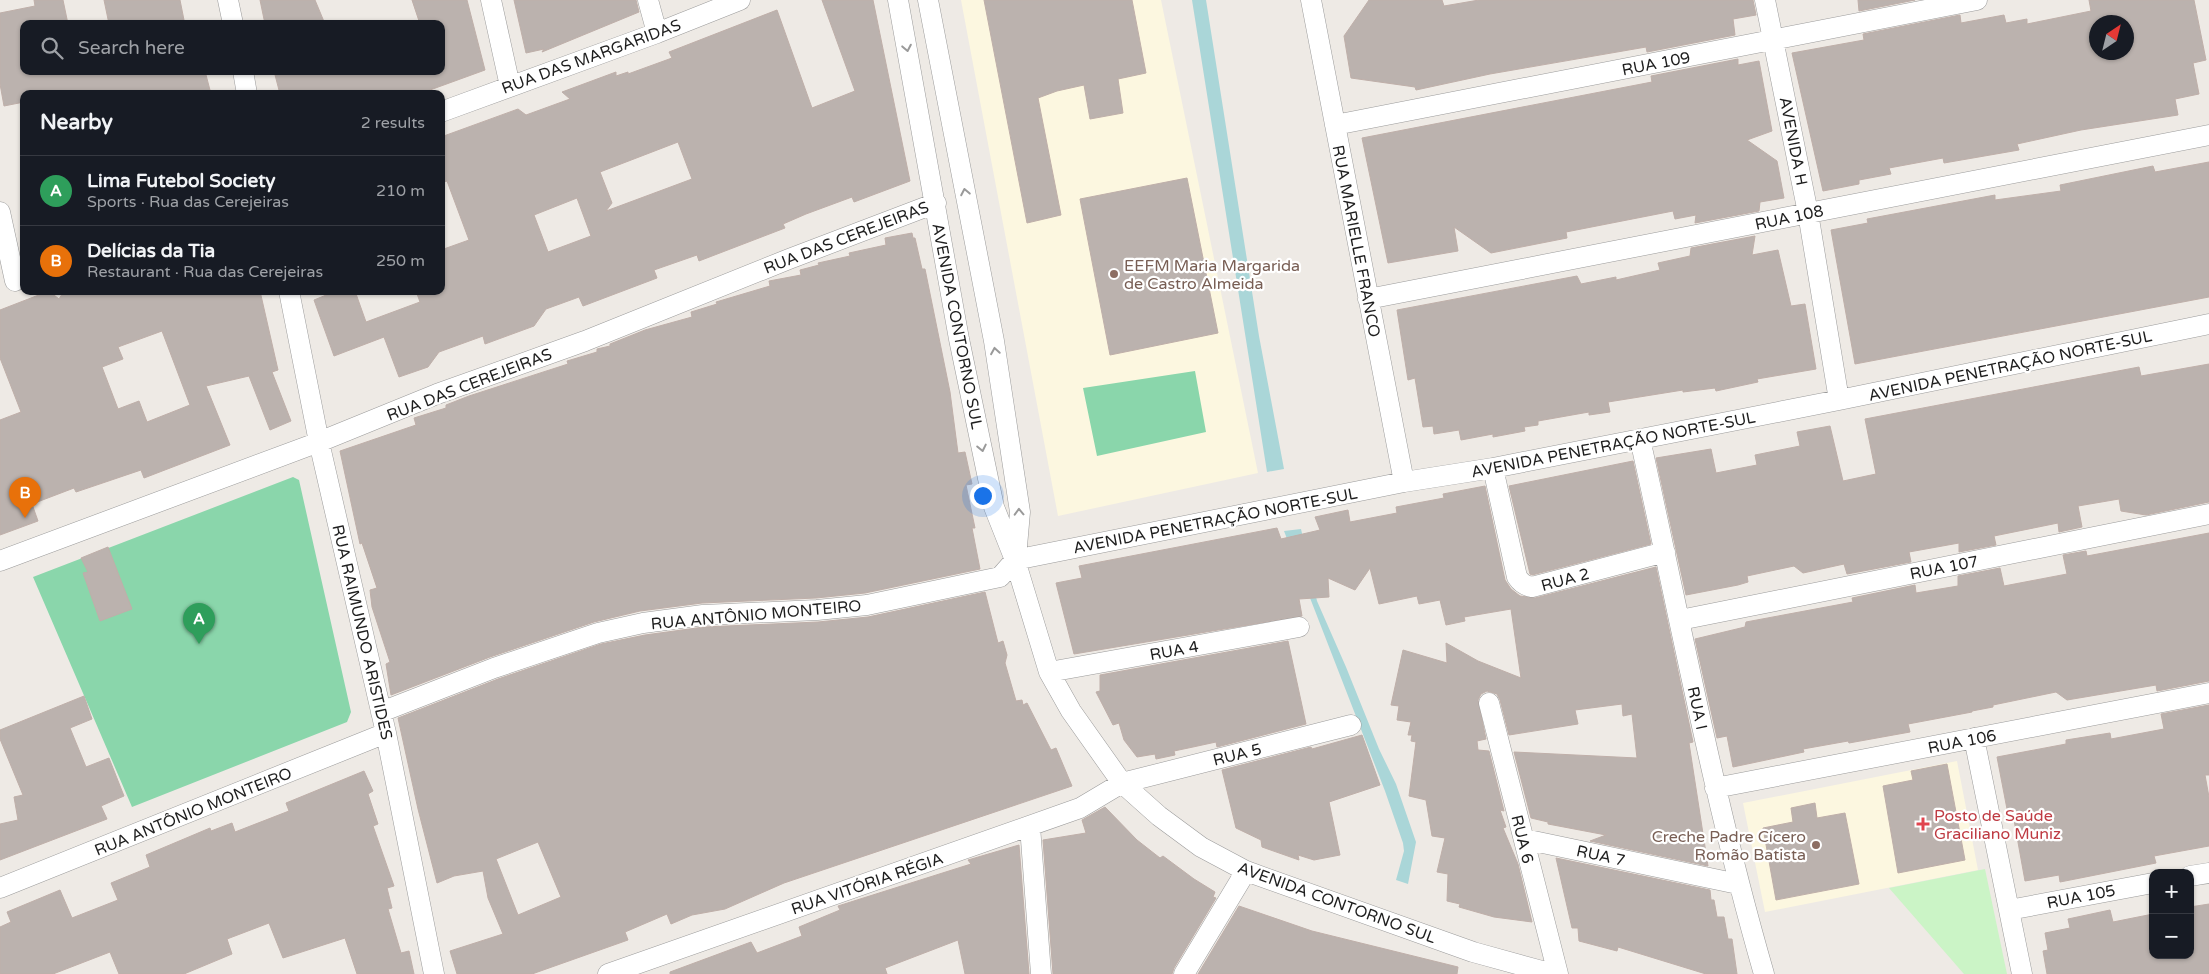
<!DOCTYPE html>
<html lang="en">
<head>
<meta charset="utf-8">
<style>
  body { margin:0; font-family:"Varela Round",sans-serif; background:#20242c; color:#f1f3f6 }
  .controls { position:absolute; right:15px; bottom:15px; display:grid; overflow:hidden; border-radius:10px; box-shadow:0 1px 4px #0004 }
  .controls button { width:45px; height:45px; display:grid; place-items:center; padding:0; border:0; border-bottom:1px solid #363941; background:#171b24; color:#f1f3f6; font:25px sans-serif }
  .compass { position:absolute; left:2089px; top:15px; width:45px; height:45px; border-radius:50%; background:#171b24; box-shadow:0 1px 4px #0004; rotate:35deg }
  .you { position:absolute; left:982px; top:495px; width:18px; height:18px; margin:-12px; border:4px solid #fff; border-radius:50%; background:#1a73e8; box-shadow:0 0 0 8px #1a73e833 }
  .badge { display:grid; place-items:center; width:32px; height:32px; border-radius:50%; background:#7c3aed; color:#fff; font-size:16px; font-weight:700 }
  .pin { position:absolute; translate:-50% -41px; filter:drop-shadow(0 1px 2px #0008) }
  .pin::after { content:''; position:absolute; top:26px; width:18px; height:15px; background:inherit; clip-path:polygon(0 0,100% 0,50% 100%) }
  .list { margin:0; padding:0; list-style:none }
  h2 { display:flex; justify-content:space-between; align-items:center; height:65px; margin:0; padding:0 20px; font-size:21px }
  h2 small { font-size:16px; font-weight:400; color:#9ea1a6 }
  .list li { display:grid; grid-template-columns:32px 1fr auto; gap:15px; align-items:center; box-sizing:border-box; height:70px; padding:0 20px; border-top:1px solid #363941 }
  .list b { display:block; font-size:19px; white-space:nowrap }
  .list p { margin:0; font-size:16px; white-space:nowrap; color:#9ea1a6 }
  .list em { font-size:16px; font-style:normal; color:#9ea1a6 }
  .icon { flex:none; width:28px; height:28px; fill:none; stroke:currentColor; stroke-width:2; stroke-linecap:round; stroke-linejoin:round }
  .map { position:relative; flex:none; width:2209px; height:974px; overflow:hidden }
  .search { position:absolute; background:#171b24; box-shadow:0 1px 4px #0004; left:20px; top:20px; width:425px; height:55px; display:flex; align-items:center; gap:12px; box-sizing:border-box; padding:0 18px; border-radius:10px; color:#9ea1a6; font-size:19px }
  .panel { position:absolute; background:#171b24; box-shadow:0 1px 4px #0004; left:20px; top:90px; width:425px; height:205px; border-radius:10px }
  .map>svg:first-child { display:block }
  .education { fill:#fcf7e0 }
  .park { fill:#cbf4c6 }
  .pitch { fill:#8ad6ab }
  .water { fill:#aad6d8 }
  .building { fill:#bbb2ae; stroke:#bfafa9; fill-rule:evenodd }
  .lines { fill:none; stroke-linecap:round; stroke-linejoin:round }
  .minor-casing { stroke:#9b9b9b; stroke-width:21 }
  .minor { stroke:#fff; stroke-width:20 }
  .oneway { stroke:#9a9a9a }
  .education-dot { fill:#8d6e63; stroke:#fff; stroke-width:2 }
  .health-dot { fill:#e0444e; stroke:#fff; stroke-width:2 }
  .labels { text-anchor:middle; stroke-width:4.5; stroke-linejoin:round; paint-order:stroke }
  .street-label { font-size:16px; fill:#1e1e1e; stroke:#fff }
  .education-label { font-size:16px; fill:#785e54; stroke:#fff; text-anchor:start }
  .health-label { font-size:16px; fill:#be3a42; stroke:#fff; text-anchor:start }
</style>
</head>
<body>
<div class="map">
<svg width="2209" height="974" viewBox="0 0 2209 974">
  <rect width="100%" height="100%" fill="#eeeae5"/>
  <!-- education -->
  <path class="education" d="M961 0H1161L1258 473 1058 516Z
    M1957 761 1978 870 1765 912 1743 803Z"/>
  <!-- park -->
  <path class="park" d="M1985 869 2007 974H1964L1889 888Z"/>
  <!-- pitch -->
  <path class="pitch" d="M1195 371 1206 432 1097 456 1083 388Z
    M293 477 299 480 351 712 347 722 132 807 33 577Z"/>
  <!-- water -->
  <path class="water" d="M1192 0H1206L1259 336 1284 469 1267 472Z
    M1301 529 1317 601 1346 667 1379 749 1396 784 1416 842 1408 884 1396 880 1404 851 1403 843 1385 791 1284 531Z"/>
  <!-- building -->
  <path class="building" d="M34 0H63L68 24H24V71H205L211 94H24V102L4 106 0 84V13L35 6Z
    M104 0H180L184 20 167 24H109Z
    M260 0H315L325 24H265Z
    M412 0H467L485 70 419 94H280L274 71H441V24H420Z
    M514 0H636L639 12 542 52 544 49 526 53Z
    M822 0H873L910 181 854 202 852 197 806 214 783 224 785 228 699 261 697 255 654 270 657 278 583 306 579 297 546 309 534 326 485 344 483 336 439 352 428 367 399 377 384 337 334 356 314 300 336 291H355L366 322 420 302 416 291H441V250L469 240 447 181 441 183V137L518 109 526 115 570 99 562 92 616 72V76L628 72V74L672 58 669 52 777 10 812 108 855 91ZM678 142 692 179 606 211 612 203 600 172ZM577 198 591 236 548 252 534 215Z
    M984 0H1132L1146 73 1118 79 1123 113 1090 119 1084 85 1057 91 1038 98 1061 215 1027 223Z
    M1369 0H1442L1444 6 1479 0H1753L1756 15 1733 19 1735 35 1647 52 1646 47 1490 74 1416 90 1415 87 1351 78 1344 36Z
    M1858 0H1915L1859 11Z
    M2089 0H2194L2206 60 2193 63 2199 94 2175 99 2178 115 2081 130 2017 144 2019 150 1944 163 1943 158 1889 168 1891 174 1859 180V184L1823 191 1792 53 1864 40 1863 34 1960 15 1961 23 2004 15 2006 23 2027 19V24L2091 11ZM2096 22H2126V52H2096Z
    M1738 59V65L1759 61 1772 131 1747 140 1777 161 1784 198 1760 202 1759 211 1695 223 1696 215 1675 219 1673 211 1566 232 1567 238 1491 253 1454 227 1458 251 1388 263 1362 138 1652 82 1651 76Z
    M2209 162V297L1855 364 1831 230 1868 223 1867 219 1995 195V200L2061 191 2060 185 2153 166 2155 172Z
    M1187 178 1218 333 1110 355 1080 199Z
    M912 233 913 238H915L922 269H925L950 392 958 453 965 452 972 484 966 485 975 528H972L980 569 865 593 816 598 702 603 640 611 594 622 490 657 391 695 386 664 390 662 372 607 370 590 377 588 362 543 360 544 340 451 416 425 414 418 446 408V405L469 396 568 364 567 361 597 352V349L610 346V344L645 330 692 317 691 312 717 304 716 302 770 286 769 281 801 275 800 270 819 265 818 263 850 256 849 253 886 245 885 238Z
    M1755 236 1752 255 1778 250 1791 306 1805 304 1816 369 1757 379 1758 382 1716 391 1715 388 1683 392V390L1608 402 1610 412 1589 415V412L1538 421V425L1524 427 1525 431 1493 437V434L1461 440 1459 430 1434 434 1433 426 1423 427 1415 378 1408 380 1397 310 1577 276 1581 284 1616 277V280L1660 270 1658 263 1690 256 1691 248Z
    M49 291 59 299 64 291H260L278 370 272 372 291 421 270 430 249 376 206 386 230 445 144 478 141 470 76 492 74 488 32 504 38 521 0 535V420L21 412 0 358V310ZM162 331 190 405 147 422 139 401 118 409 102 367 123 359 118 347Z
    M2209 364V502L2146 515 2121 511 2119 499 2078 506 2082 527 2059 532 2058 523 1994 536 1996 545 1959 552V543L1909 552 1911 562 1847 574 1844 564 1803 573 1794 566 1747 576 1748 582 1738 585 1686 595 1656 458 1711 449 1716 473 1757 465 1755 455 1800 446 1797 432 1830 426 1843 481 1876 474 1865 419 2139 367 2141 376Z
    M1633 461 1651 544 1532 575 1530 574 1509 486Z
    M1485 486 1505 580 1511 589 1520 596 1535 598 1656 567 1693 742 1689 743 1708 866 1590 841 1606 835 1548 824V822L1531 818 1514 752 1637 758 1632 714 1623 716 1622 704 1575 710 1578 724 1509 735 1500 700 1497 694 1487 691 1481 694 1478 700 1486 739 1477 741 1478 750 1489 751 1504 811 1500 810 1506 827 1503 828 1518 864 1532 922 1494 917 1459 907 1460 904 1447 901 1448 874 1437 872 1445 838 1432 836 1426 800 1409 796 1416 742 1411 741 1412 735H1408L1411 722 1397 720 1399 706 1391 705 1403 650 1447 663 1446 643 1478 661 1521 678 1511 609 1464 617 1465 621 1446 625 1440 600 1419 604 1417 596 1379 604 1370 568 1355 590 1328 578 1329 597 1299 599 1302 616 1074 654 1056 583 1082 578 1079 566 1277 528 1281 539 1320 530 1315 517 1348 510 1350 522 1397 513 1396 507 1444 498 1443 494Z
    M2209 533V681L2157 691 2156 685 2067 700 2056 692 1993 705V707L1972 711V712L1908 724 1910 732 1849 743 1848 741 1803 749 1804 752 1733 767 1727 736 1717 738 1695 639 1745 627 1746 622 1853 602 1852 598 1915 585 1916 593 1958 586V576L2000 568 2004 586 2067 574 2063 555 2086 551 2087 556Z
    M108 547 132 609 100 621 83 573 88 572 81 558Z
    M985 592 998 643 1003 641 1007 655 1005 663 1016 701 1022 700 1023 705 1027 703 1051 750 1056 748 1072 786 784 883 725 909 692 915 671 924 667 914 625 932 628 940 532 974H457L450 951 503 934 488 898 483 871 454 876 437 883 418 809 398 718 498 679 601 644 645 635 704 627 818 622 868 617ZM538 842 561 897 518 915 496 859Z
    M1288 641 1306 724 1217 747 1216 742 1193 747 1174 751 1175 755 1156 759 1155 754 1137 757 1124 740 1119 723 1113 725 1096 692 1100 691V675Z
    M84 696 92 719 70 728 86 767 109 758 124 796 101 806 107 819 0 860V824L18 820 14 797 23 795 0 739V730Z
    M2209 705V775H2205L2209 797V846L2154 856 2156 863 2060 882 2059 875 2025 881 2012 809H2007L1997 757 2066 744V740L2110 733 2111 739 2164 729 2161 714Z
    M1362 735 1380 785 1329 802 1340 855 1314 860 1298 855 1299 860 1262 847 1261 840 1236 828 1222 770 1311 747 1312 749Z
    M1947 764 1965 860 1898 873 1883 786 1913 780 1911 771Z
    M364 771 373 791 368 794 378 824 373 826 394 886 387 888 392 908 388 909 401 953 409 951 414 974H357L345 938 283 958 269 923 227 939 232 954 184 974H119L110 952 53 974H0V927L11 922 7 912 60 890 72 918 118 900 111 883 150 867 146 855 210 828 211 831 232 823 235 832 289 811 286 803Z
    M1815 803 1817 818 1845 813 1859 884 1776 900 1763 828 1793 822 1791 808Z
    M1105 807 1137 840 1160 858 1163 856 1194 879 1215 892 1213 897 1216 898 1174 968 1172 974H1053L1043 840 1086 833 1082 820Z
    M1019 845 1029 974H965L958 940 885 968 887 974H670V972L751 942 757 953 802 936 799 927 840 910 838 906 971 864 968 860Z
    M1556 858 1710 890 1711 900H1714L1717 917H1724L1728 939H1732L1737 974H1706L1618 947 1617 951 1579 941 1578 928H1572Z
    M2209 904V974H2047L2043 951 2048 950 2045 933 2070 928 2068 919 2110 910 2113 922 2153 914V955H2190V907Z
    M1239 906 1312 931 1458 967 1457 974H1198Z"/>
  <g class="lines">
    <defs>
      <path id="minor" d="M228 0 233 24
        M491 0 510 86
        M648 0 657 33
        M898 0 959 339 994 507 1015 560 1049 672 1071 711 1122 783 1159 816 1201 847 1246 871 1473 952 1553 974
        M928 0 994 341 1020 512 1016 558
        M1311 0 1404 482
        M1765 0 1808 213 1839 400
        M243 71 247 94
        M441 112 657 33 740 0
        M1335 125 1977 0
        M0 212 15 281
        M289 291 319 442 386 733 434 974
        M1368 299 2209 135
        M1640 439C1680 618 1713 798 1764 974
        M1493 468 1517 577C1521 583 1525 586 1532 587L1665 552
        M1015 560 1404 482 1493 468 1839 400 2209 324
        M0 561 319 442 437 394 585 341 789 259 936 203
        M1680 620 2209 514
        M1049 672 1299 627
        M1489 703 1558 974
        M381 712 494 668 598 633 643 623 703 615 817 610 867 605 1000 577 1015 560
        M1974 738 2022 974
        M1715 788 2209 693
        M1030 826 1041 974
        M1524 839 1738 884
        M2190 876 2209 873
        M0 888 386 733
        M2009 910 2153 883
        M608 974 1080 808 1122 783 1351 725
        M1184 974 1246 871"/>
    </defs>
    <!-- minor casing -->
    <use href="#minor" class="minor-casing"/>
    <!-- minor -->
    <use href="#minor" class="minor"/>
  </g>
  <!-- one-way arrows -->
  <defs><path id="oneway-chevron" d="M-2-3.5L2.5 0L-2 3.5" fill="none" stroke-width="1.6" stroke-linecap="round" stroke-linejoin="round" transform="scale(1.25)"/></defs>
  <g class="oneway">
    <use href="#oneway-chevron" transform="translate(907 48) rotate(79)"/>
    <use href="#oneway-chevron" transform="translate(965 192) rotate(-101)"/>
    <use href="#oneway-chevron" transform="translate(995 351) rotate(-99)"/>
    <use href="#oneway-chevron" transform="translate(982 448) rotate(78)"/>
    <use href="#oneway-chevron" transform="translate(1019 512) rotate(-92)"/>
  </g>
  <!-- markers -->
  <g class="education-dot">
    <circle cx="1114" cy="274" r="5"/>
    <circle cx="1816" cy="845" r="5"/>
  </g>
  <path class="health-dot" d="M1920.5 816.5h5v5h5v5h-5v5h-5v-5h-5v-5h5z"/>
  <g class="labels">
    <!-- street labels -->
    <g class="street-label">
      <text transform="translate(591 56) rotate(-20)" y="6">RUA DAS MARGARIDAS</text>
      <text transform="translate(1656 63) rotate(-11)" y="6">RUA 109</text>
      <text transform="translate(1794 141) rotate(79)" y="6">AVENIDA H</text>
      <text transform="translate(1789 217) rotate(-12)" y="6">RUA 108</text>
      <text transform="translate(846 237) rotate(-21)" y="6">RUA DAS CEREJEIRAS</text>
      <text transform="translate(1357 241) rotate(79)" y="6">RUA MARIELLE FRANCO</text>
      <text transform="translate(958 326) rotate(79)" y="6">AVENIDA CONTORNO SUL</text>
      <text transform="translate(2010 365) rotate(-12)" y="6">AVENIDA PENETRAÇÃO NORTE-SUL</text>
      <text transform="translate(469 384) rotate(-21)" y="6">RUA DAS CEREJEIRAS</text>
      <text transform="translate(1613 444) rotate(-11)" y="6">AVENIDA PENETRAÇÃO NORTE-SUL</text>
      <text transform="translate(1215 520) rotate(-11)" y="6">AVENIDA PENETRAÇÃO NORTE-SUL</text>
      <text transform="translate(1944 567) rotate(-11)" y="6">RUA 107</text>
      <text transform="translate(1565 579) rotate(-15)" y="6">RUA 2</text>
      <text transform="translate(756 614) rotate(-5)" y="6">RUA ANTÔNIO MONTEIRO</text>
      <text transform="translate(363 632) rotate(77)" y="6">RUA RAIMUNDO ARISTIDES</text>
      <text transform="translate(1174 650) rotate(-10)" y="6">RUA 4</text>
      <text transform="translate(1698 708) rotate(78)" y="6">RUA I</text>
      <text transform="translate(1962 741) rotate(-11)" y="6">RUA 106</text>
      <text transform="translate(1237 754) rotate(-14)" y="6">RUA 5</text>
      <text transform="translate(193 811) rotate(-22)" y="6">RUA ANTÔNIO MONTEIRO</text>
      <text transform="translate(1523 839) rotate(76)" y="6">RUA 6</text>
      <text transform="translate(1601 855) rotate(12)" y="6">RUA 7</text>
      <text transform="translate(867 883) rotate(-19)" y="6">RUA VITÓRIA RÉGIA</text>
      <text transform="translate(2081 896) rotate(-11)" y="6">RUA 105</text>
      <text transform="translate(1337 902) rotate(20)" y="6">AVENIDA CONTORNO SUL</text>
    </g>
    <!-- education labels -->
    <g class="education-label">
      <text x="1124" y="271">EEFM Maria Margarida<tspan x="1124" dy="18">de Castro Almeida</tspan></text>
      <text x="1806" y="842" text-anchor="end">Creche Padre Cícero<tspan x="1806" dy="18">Romão Batista</tspan></text>
    </g>
    <!-- health labels -->
    <g class="health-label">
      <text x="1934" y="821">Posto de Saúde<tspan x="1934" dy="18">Graciliano Muniz</tspan></text>
    </g>
  </g>
</svg>
<div class="controls">
<button>+</button>
<button>−</button>
</div>
<svg class="compass" viewBox="-18 -18 36 36"><path d="M0-13l5 13h-10z" fill="#e53935"/><path d="M0 13l5-13h-10z" fill="#9ea1a6"/></svg>
<div class="you"></div>
<div class="pin badge" style="left:199px;top:644px;background:#2e9e5b">A</div>
<div class="pin badge" style="left:25px;top:518px;background:#e8710a">B</div>
<div class="search"><svg class="icon" aria-label="search" viewBox="0 0 24 24"><circle cx="10" cy="10" r="6"/><path d="M15 15l6 6"/></svg>Search here</div>
<section class="panel">
<h2>Nearby<small>2 results</small></h2>
<ul class="list">
<li><span class="badge" style="background:#2e9e5b">A</span><div><b>Lima Futebol Society</b><p>Sports · Rua das Cerejeiras</p></div><em>210 m</em></li>
<li><span class="badge" style="background:#e8710a">B</span><div><b>Delícias da Tia</b><p>Restaurant · Rua das Cerejeiras</p></div><em>250 m</em></li>
</ul>
</section>
</div>
</body>
</html>
